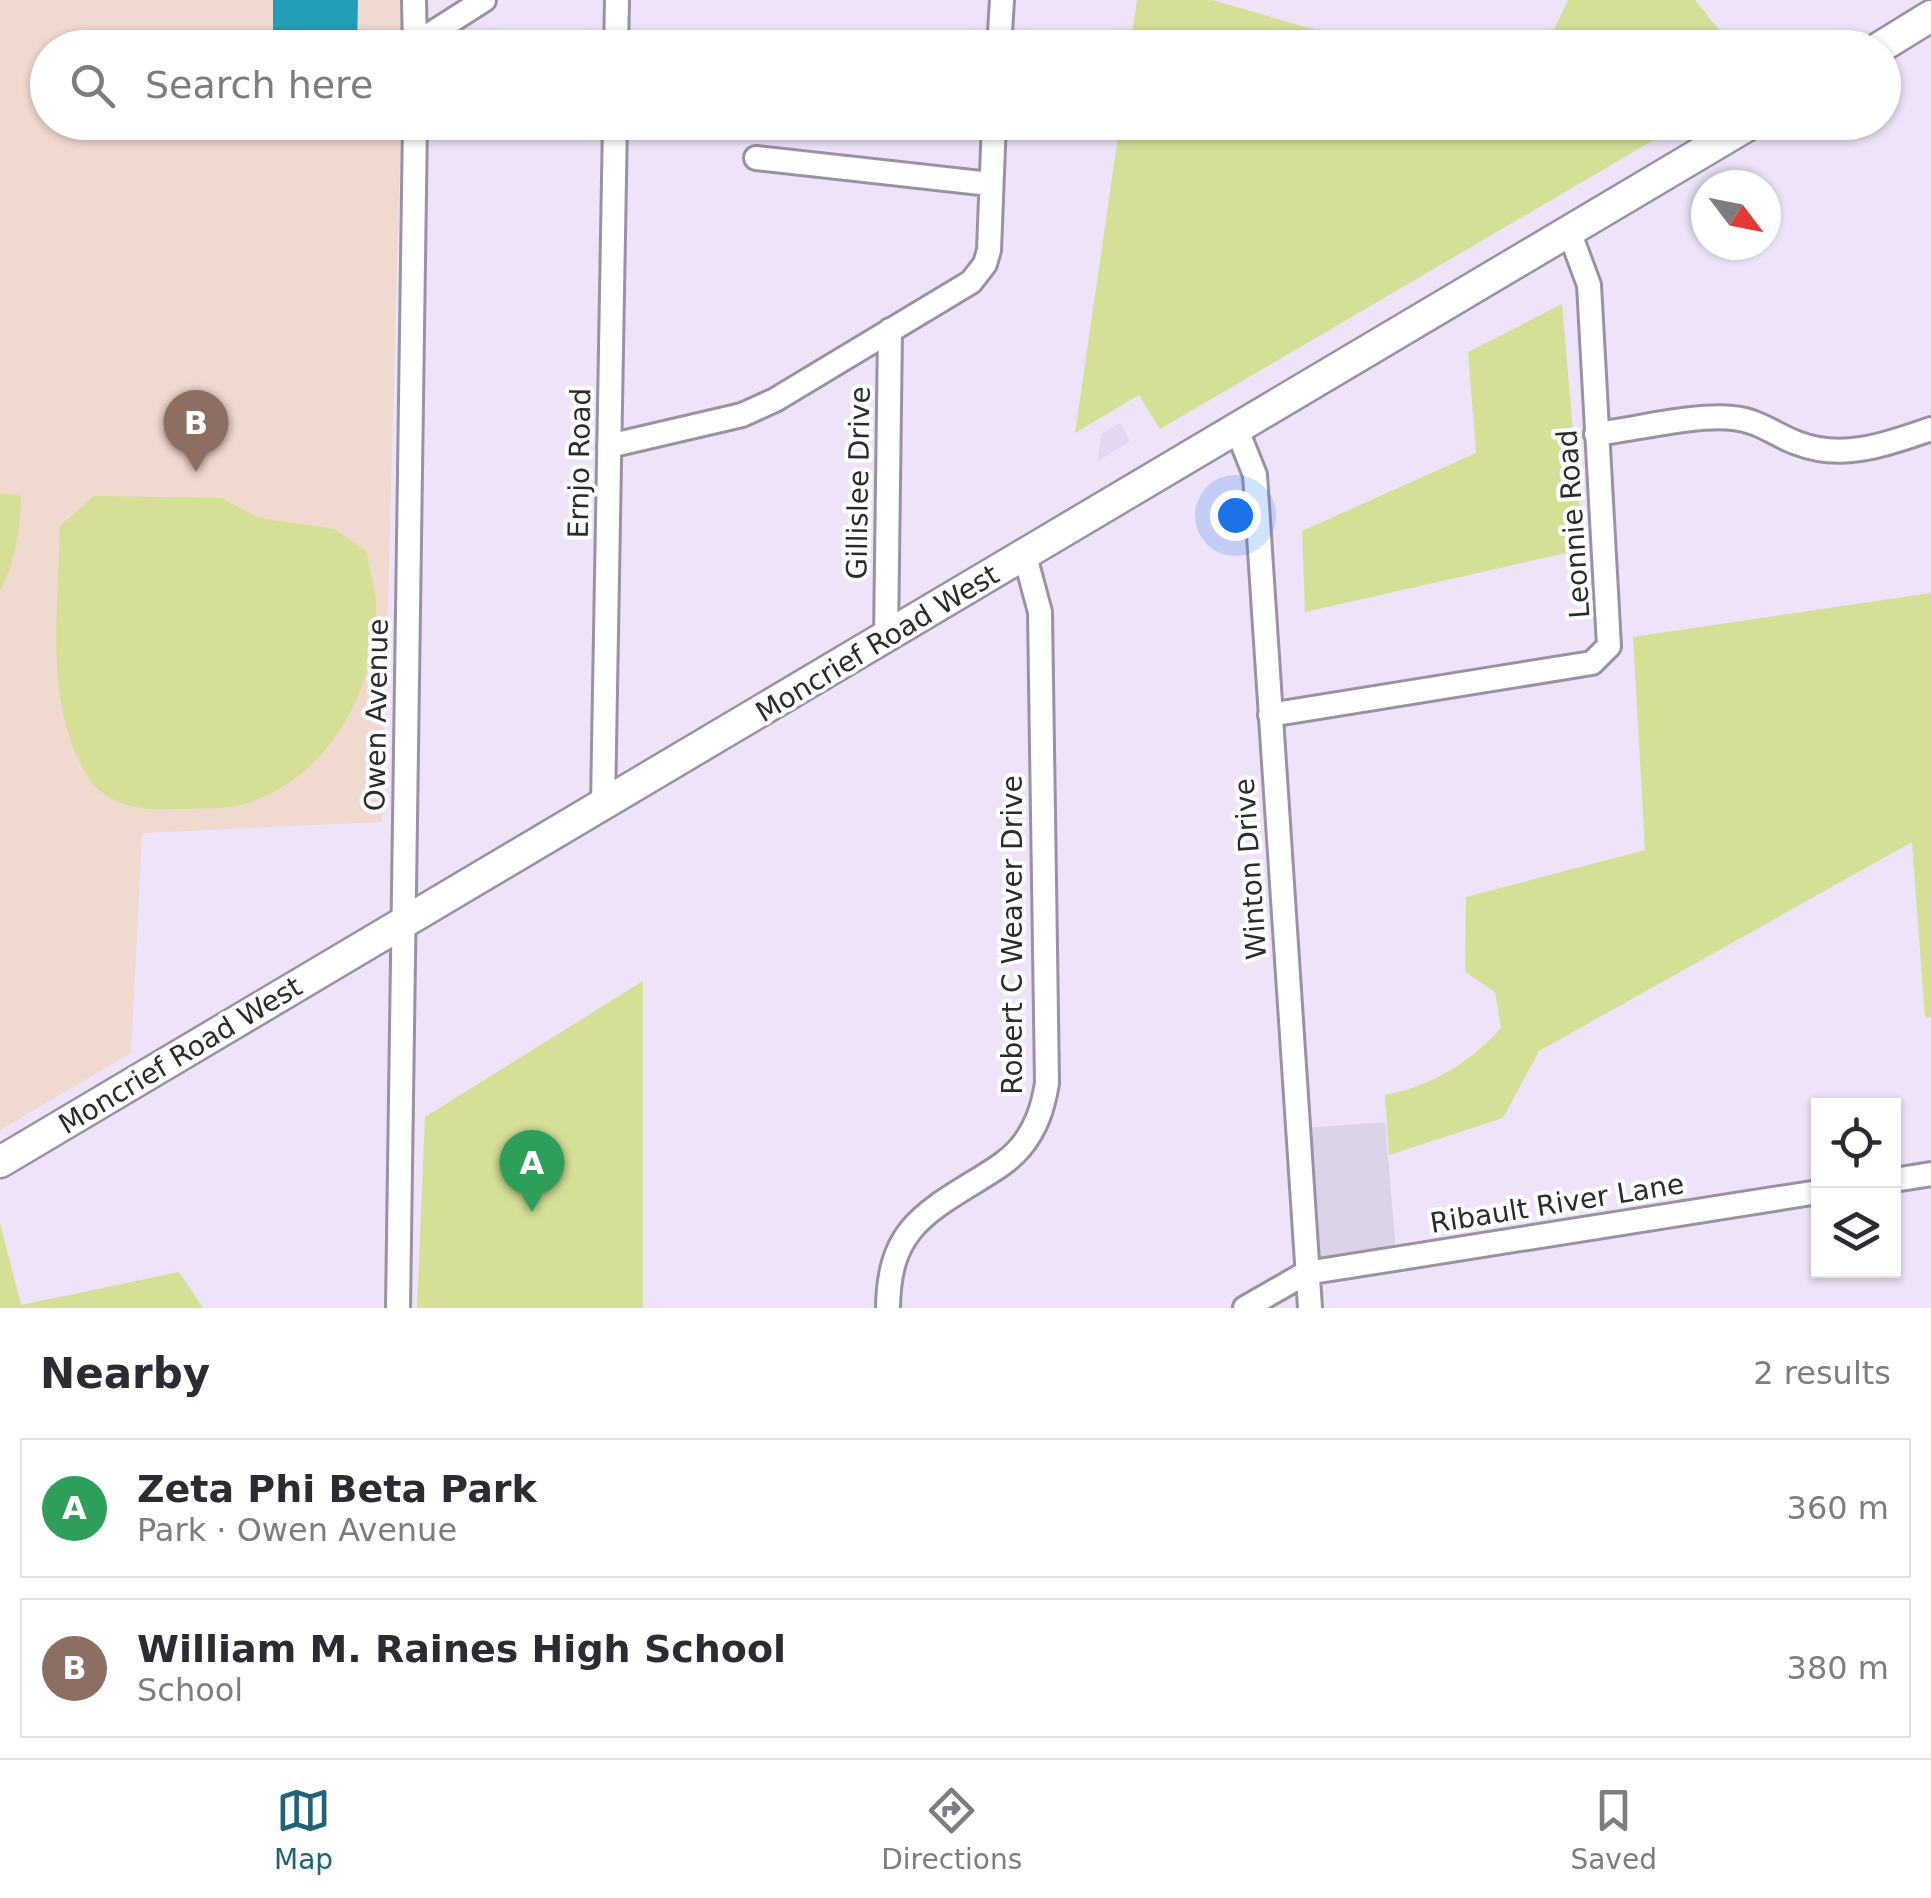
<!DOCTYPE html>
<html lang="en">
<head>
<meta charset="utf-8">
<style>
  body { margin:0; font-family:"DejaVu Sans",sans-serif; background:#f2f2f3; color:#2b2b33 }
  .controls { position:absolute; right:30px; bottom:30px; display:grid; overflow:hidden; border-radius:0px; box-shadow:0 2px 8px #0004 }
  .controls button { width:90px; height:90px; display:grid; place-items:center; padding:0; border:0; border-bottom:2px solid #e1e1e2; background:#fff; color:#2b2b33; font:50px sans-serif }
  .compass { position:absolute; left:1691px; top:170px; width:90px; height:90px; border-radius:50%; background:#fff; box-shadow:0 2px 8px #0004; rotate:122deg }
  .you { position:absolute; left:1235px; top:515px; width:35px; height:35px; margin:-25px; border:8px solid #fff; border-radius:50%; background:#1a73e8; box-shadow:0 0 0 15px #1a73e833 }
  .badge { display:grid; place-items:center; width:65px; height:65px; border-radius:50%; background:#1f6475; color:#fff; font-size:32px; font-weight:700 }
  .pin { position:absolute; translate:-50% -82px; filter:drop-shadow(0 2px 5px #0008) }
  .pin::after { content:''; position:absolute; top:52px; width:35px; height:30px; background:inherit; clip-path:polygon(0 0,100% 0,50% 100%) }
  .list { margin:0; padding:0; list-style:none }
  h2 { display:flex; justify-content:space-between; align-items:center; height:130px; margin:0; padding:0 40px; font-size:42px }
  h2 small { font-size:32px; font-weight:400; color:#7c7c81 }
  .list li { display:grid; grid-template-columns:65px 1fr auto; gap:30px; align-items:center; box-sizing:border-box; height:140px; margin:0 20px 20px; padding:0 20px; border:2px solid #e1e1e2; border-radius:0px }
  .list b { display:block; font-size:38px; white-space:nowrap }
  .list p { margin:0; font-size:32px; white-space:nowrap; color:#7c7c81 }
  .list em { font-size:32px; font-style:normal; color:#7c7c81 }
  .icon { flex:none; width:55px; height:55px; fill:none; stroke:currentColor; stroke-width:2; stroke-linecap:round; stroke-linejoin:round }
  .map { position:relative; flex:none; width:1931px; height:1308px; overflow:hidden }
  .search { position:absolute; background:#fff; box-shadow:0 2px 8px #0004; left:30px; right:30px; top:30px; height:110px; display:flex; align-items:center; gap:25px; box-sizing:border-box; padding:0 35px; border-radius:55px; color:#7c7c81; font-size:38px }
  .sheet { height:450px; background:#fff }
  nav { display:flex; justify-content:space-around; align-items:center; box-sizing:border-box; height:140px; border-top:2px solid #e1e1e2; background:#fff; font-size:28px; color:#7c7c81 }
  nav a { display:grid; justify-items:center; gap:5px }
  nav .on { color:#1f6475 }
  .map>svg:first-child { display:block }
  .commercial { fill:#dbd3e7 }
  .built { fill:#e5d7f2 }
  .education { fill:#f0d9ce }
  .green { fill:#d5df96 }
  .water { fill:#239db8 }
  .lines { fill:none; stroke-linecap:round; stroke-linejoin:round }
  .minor-casing { stroke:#9b91a4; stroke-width:28 }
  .major-casing { stroke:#9b91a4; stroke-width:35 }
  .minor { stroke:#fff; stroke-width:22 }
  .major { stroke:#fff; stroke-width:30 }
  .labels { text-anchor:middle; stroke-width:8; stroke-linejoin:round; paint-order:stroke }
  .street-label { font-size:28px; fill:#2d2931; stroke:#fff }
</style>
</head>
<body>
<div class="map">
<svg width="1931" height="1308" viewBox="0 0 1931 1308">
  <rect width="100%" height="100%" fill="#eee3f8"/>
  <!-- commercial -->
  <path class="commercial" d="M1385 1122 1396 1252 1316 1263 1309 1128Z"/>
  <!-- built -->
  <path class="built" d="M1120 423 1130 441 1098 461 1101 434Z"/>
  <!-- education -->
  <path class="education" d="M0 0H405L404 47 48 48V122L401 123 382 822 142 833 131 1053 0 1130Z"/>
  <!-- green -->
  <path class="green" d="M1137 0H1212L1375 47H1130Z
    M1568 0H1695L1733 47H1546Z
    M1120 123V122L1683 123 1160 429 1139 395 1075 433Z
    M1562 304 1583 549 1305 612 1302 531 1476 453 1468 352Z
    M0 494 21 495C20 530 16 560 0 591Z
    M94 496 222 498 259 518 334 529 366 551C370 571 377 592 376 612 374 695 326 781 241 805 220 810 194 808 173 809 140 811 104 805 86 774 43 700 59 607 60 526Z
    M1931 593V1017L1925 1018 1912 842 1539 1051 1503 1118 1389 1155 1385 1095C1430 1087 1471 1062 1501 1028L1495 992 1465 972 1466 897 1645 850 1633 637Z
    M643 981V1308H417L425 1117Z
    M0 1223 21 1305 179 1272 203 1308H0Z"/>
  <!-- water -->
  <path class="water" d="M273 0H358L357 47H273Z"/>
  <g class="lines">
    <defs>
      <path id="minor" d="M414 0 415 48
        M415 44 484 0
        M616 48 617 0
        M999 48 1002 0
        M756 158 990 184
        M1237 430 1255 475 1310 1308
        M1596 434C1636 429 1695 414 1733 418 1758 420 1775 435 1797 443 1843 461 1887 444 1931 429
        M609 446 742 415 775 400 971 282 985 264 989 250 994 122
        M886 638 890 330
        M1270 715 1592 663 1609 646 1589 285 1569 231
        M603 804 615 122
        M1894 1180 1931 1174
        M398 1308 415 122
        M888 1308C889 1235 918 1216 976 1181 992 1171 1008 1162 1020 1148 1036 1129 1043 1108 1047 1083L1040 612 1025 556
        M1245 1308 1306 1273 1818 1192"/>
      <path id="major" d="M1879 48 1931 16
        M0 1162 1753 122"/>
    </defs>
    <!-- minor casing -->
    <use href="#minor" class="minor-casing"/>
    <!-- major casing -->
    <use href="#major" class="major-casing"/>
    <!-- minor -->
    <use href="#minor" class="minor"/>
    <!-- major -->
    <use href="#major" class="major"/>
  </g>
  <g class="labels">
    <!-- street labels -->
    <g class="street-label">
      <text transform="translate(579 463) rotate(-89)" y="10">Ernjo Road</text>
      <text transform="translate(858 483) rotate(-89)" y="10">Gillislee Drive</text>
      <text transform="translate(1573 524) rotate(-94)" y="10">Leonnie Road</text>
      <text transform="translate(877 643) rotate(-31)" y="10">Moncrief Road West</text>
      <text transform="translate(376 715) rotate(-89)" y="10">Owen Avenue</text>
      <text transform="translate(1250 869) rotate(-94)" y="10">Winton Drive</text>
      <text transform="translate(1012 935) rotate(-90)" y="10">Robert C Weaver Drive</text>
      <text transform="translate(180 1055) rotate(-31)" y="10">Moncrief Road West</text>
      <text transform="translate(1557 1203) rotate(-9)" y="10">Ribault River Lane</text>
    </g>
  </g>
</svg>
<div class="controls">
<button><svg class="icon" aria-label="locate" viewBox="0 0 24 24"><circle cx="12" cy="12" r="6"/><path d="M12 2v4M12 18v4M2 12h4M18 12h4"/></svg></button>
<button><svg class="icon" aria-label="layers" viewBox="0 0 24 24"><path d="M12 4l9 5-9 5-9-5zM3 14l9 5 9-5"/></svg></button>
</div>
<svg class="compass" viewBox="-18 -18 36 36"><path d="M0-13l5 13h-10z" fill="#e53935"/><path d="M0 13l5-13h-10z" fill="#7c7c81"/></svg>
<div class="you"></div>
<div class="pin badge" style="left:532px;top:1212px;background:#2e9e5b">A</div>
<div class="pin badge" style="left:196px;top:472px;background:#8d6e63">B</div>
<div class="search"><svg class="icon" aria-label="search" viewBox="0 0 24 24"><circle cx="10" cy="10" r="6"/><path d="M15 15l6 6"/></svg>Search here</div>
</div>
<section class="sheet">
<h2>Nearby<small>2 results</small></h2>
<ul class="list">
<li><span class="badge" style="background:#2e9e5b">A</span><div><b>Zeta Phi Beta Park</b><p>Park · Owen Avenue</p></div><em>360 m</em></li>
<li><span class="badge" style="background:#8d6e63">B</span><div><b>William M. Raines High School</b><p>School</p></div><em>380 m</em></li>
</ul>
</section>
<nav>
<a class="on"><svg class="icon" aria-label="map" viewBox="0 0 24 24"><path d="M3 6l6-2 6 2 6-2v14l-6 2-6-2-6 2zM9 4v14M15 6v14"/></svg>Map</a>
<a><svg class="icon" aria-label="directions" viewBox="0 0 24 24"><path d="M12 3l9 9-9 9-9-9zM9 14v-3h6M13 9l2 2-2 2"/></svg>Directions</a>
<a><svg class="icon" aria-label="saved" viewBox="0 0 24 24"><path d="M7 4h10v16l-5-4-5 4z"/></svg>Saved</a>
</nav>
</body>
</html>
